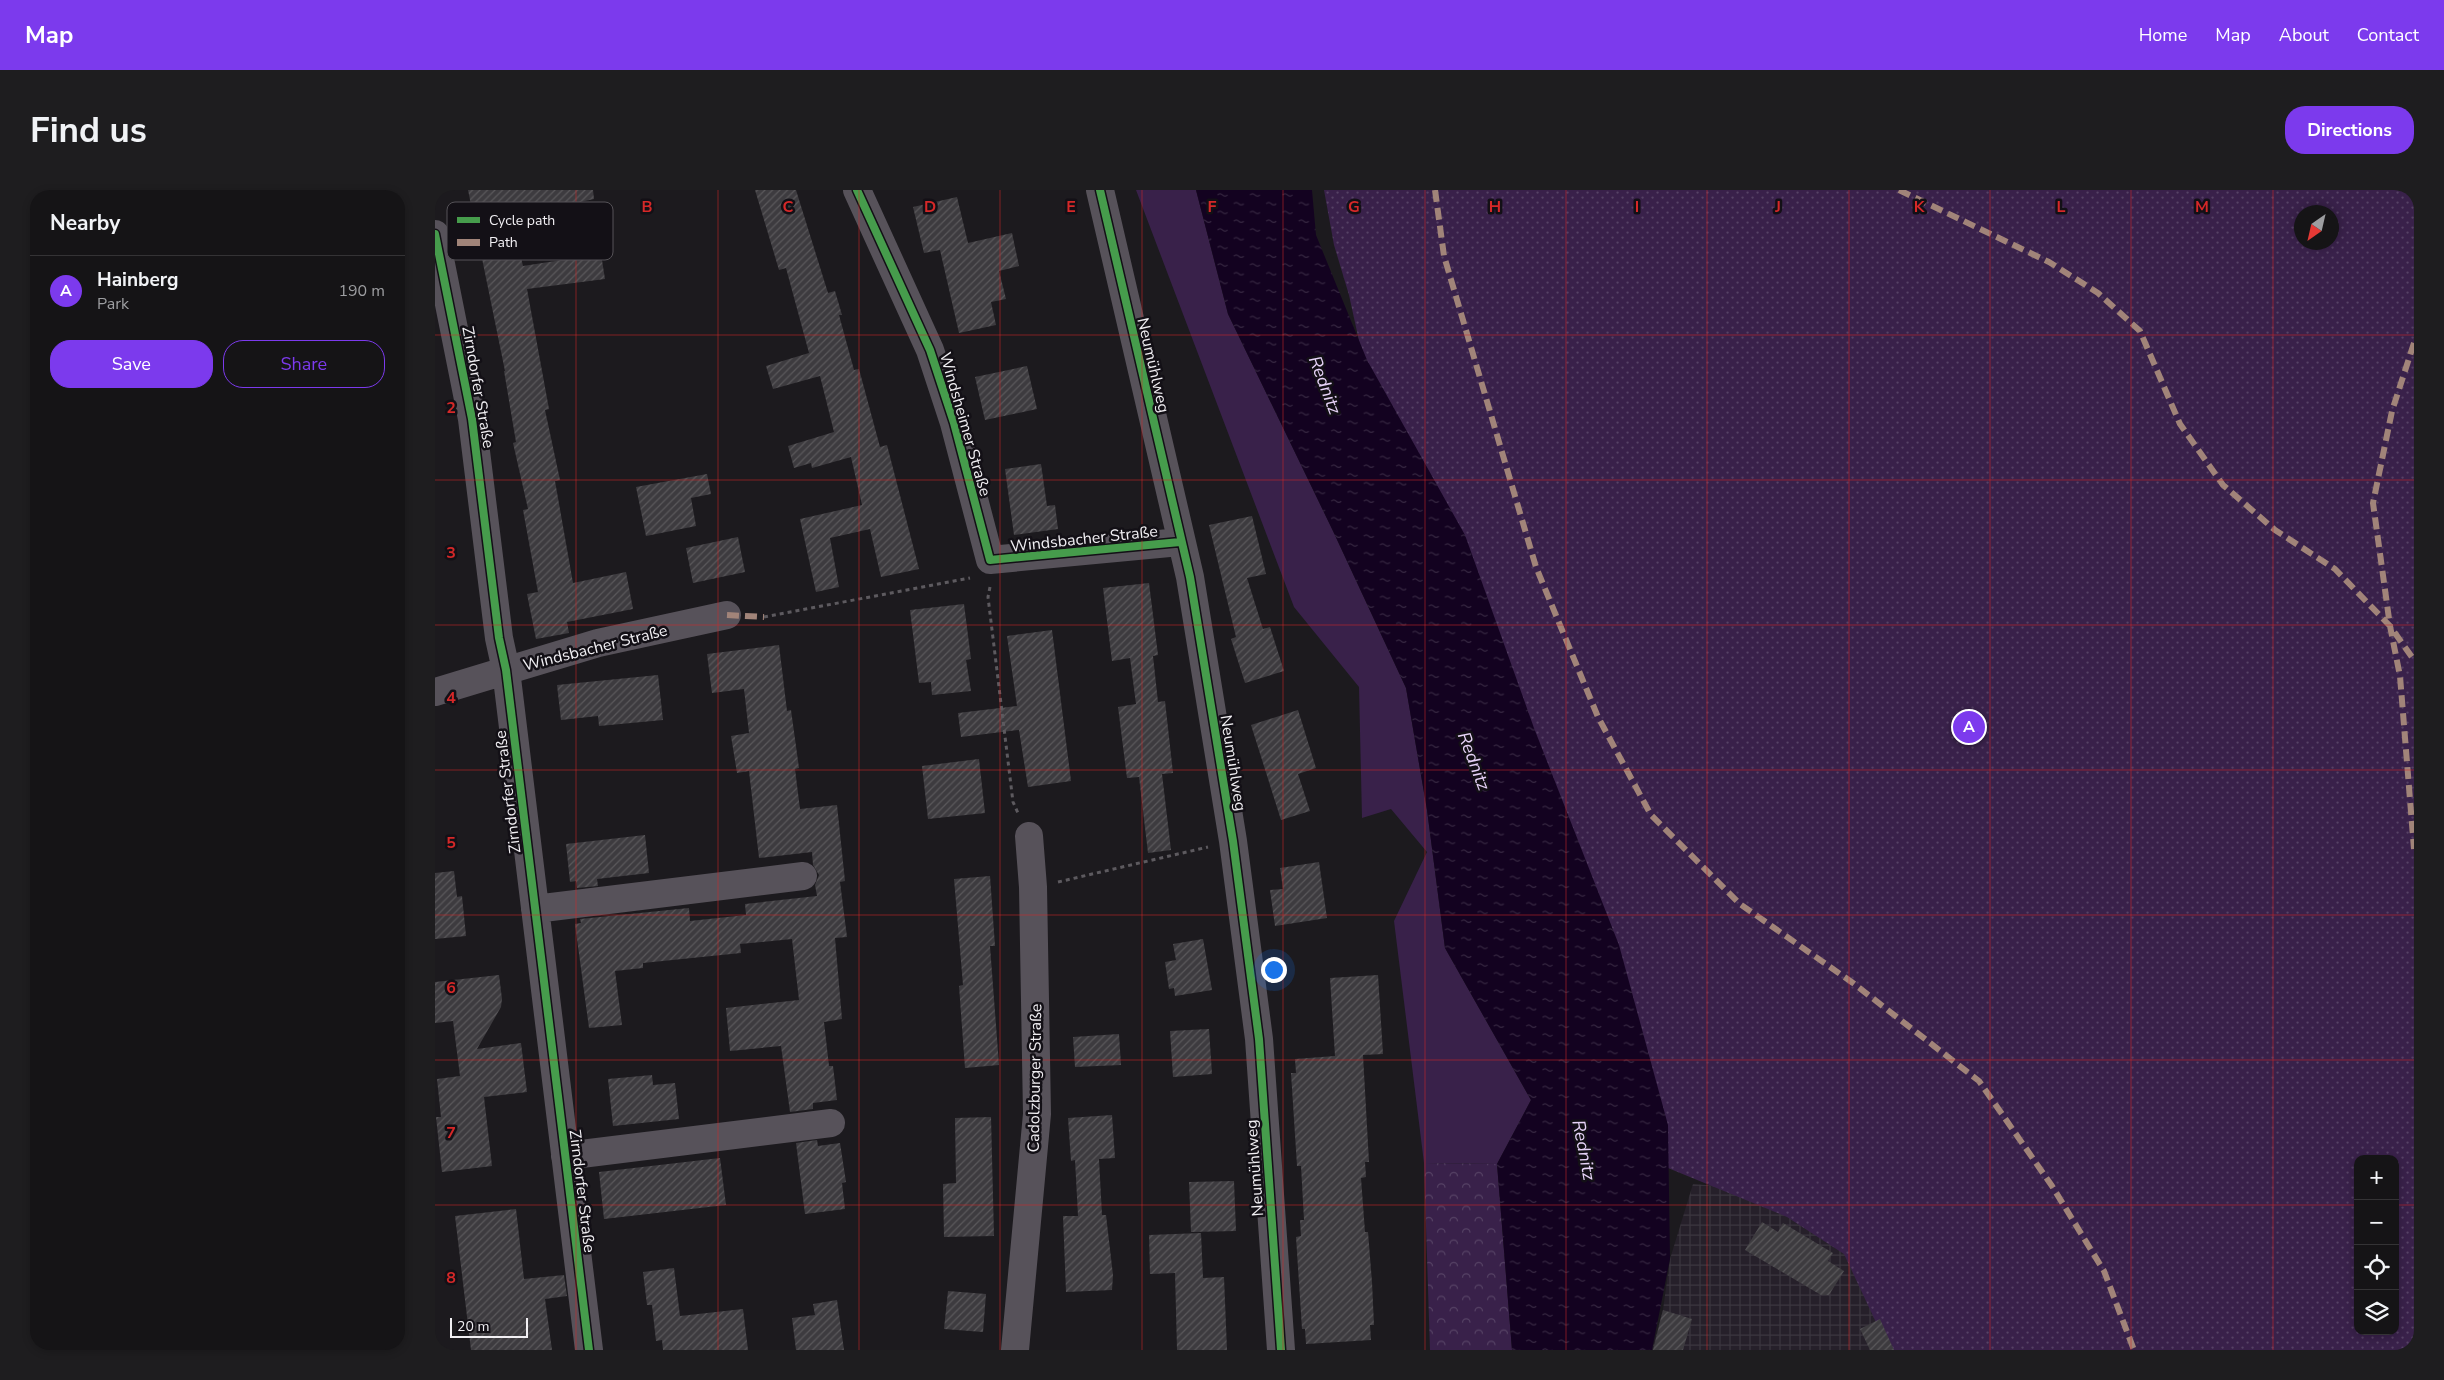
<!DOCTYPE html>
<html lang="en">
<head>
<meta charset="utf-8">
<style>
  body { margin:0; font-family:"Nunito Sans",sans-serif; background:#1e1d1f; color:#f1f3f6 }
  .controls { position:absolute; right:15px; bottom:15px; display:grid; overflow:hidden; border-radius:10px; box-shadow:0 2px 8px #0003 }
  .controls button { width:45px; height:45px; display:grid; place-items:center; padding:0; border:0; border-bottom:1px solid #343335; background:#151416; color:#f1f3f6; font:25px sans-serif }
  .compass { position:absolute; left:1859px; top:15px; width:45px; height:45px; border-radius:50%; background:#151416; box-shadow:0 2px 8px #0003; rotate:214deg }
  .scale { position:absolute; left:15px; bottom:12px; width:78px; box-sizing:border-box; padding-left:5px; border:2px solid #f1eff3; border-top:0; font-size:14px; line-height:18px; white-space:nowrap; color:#f1eff3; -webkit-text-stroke:4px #131016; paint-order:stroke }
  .you { position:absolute; left:838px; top:779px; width:18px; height:18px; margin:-12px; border:4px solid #fff; border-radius:50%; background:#1a73e8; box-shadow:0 0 0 8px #1a73e833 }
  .badge { display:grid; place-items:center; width:32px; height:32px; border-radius:50%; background:#7c3aed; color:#fff; font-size:16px; font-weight:700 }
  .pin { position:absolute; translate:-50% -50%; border:2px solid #fff; box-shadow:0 1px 5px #0006 }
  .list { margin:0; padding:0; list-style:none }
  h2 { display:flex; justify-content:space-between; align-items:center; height:65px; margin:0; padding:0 20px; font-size:21px }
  h2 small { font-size:16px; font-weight:400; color:#9d9ea1 }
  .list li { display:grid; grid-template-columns:32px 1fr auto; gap:15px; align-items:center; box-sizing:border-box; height:70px; padding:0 20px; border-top:1px solid #343335 }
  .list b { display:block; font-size:19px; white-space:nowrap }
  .list p { margin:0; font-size:16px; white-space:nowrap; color:#9d9ea1 }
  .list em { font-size:16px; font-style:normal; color:#9d9ea1 }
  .actions { display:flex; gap:10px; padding:15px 20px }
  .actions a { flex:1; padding:11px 0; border:1px solid #7c3aed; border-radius:20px; text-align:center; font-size:18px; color:#7c3aed }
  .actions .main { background:#7c3aed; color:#fff }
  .icon { flex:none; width:28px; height:28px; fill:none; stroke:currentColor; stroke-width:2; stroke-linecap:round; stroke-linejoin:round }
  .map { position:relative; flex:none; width:1979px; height:1160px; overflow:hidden; border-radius:20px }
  header { display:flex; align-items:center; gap:30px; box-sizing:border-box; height:70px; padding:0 25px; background:#7c3aed; color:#fff }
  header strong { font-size:24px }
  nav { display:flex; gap:28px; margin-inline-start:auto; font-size:18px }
  .intro { display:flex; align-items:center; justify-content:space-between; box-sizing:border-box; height:120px; padding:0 30px }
  h1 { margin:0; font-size:35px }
  .button { padding:12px 22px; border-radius:20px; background:#7c3aed; color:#fff; font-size:18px; font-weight:700 }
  main { display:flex; gap:30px; padding:0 30px }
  aside { flex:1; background:#151416; border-radius:20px; box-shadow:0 2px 8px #0003 }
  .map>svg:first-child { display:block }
  .industrial { fill:url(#industrial-grid) }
  .grass { fill:#39214a }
  .forest { fill:url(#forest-crowns) }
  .park { fill:url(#park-dots); fill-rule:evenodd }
  .water { fill:url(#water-ripples) }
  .building { fill:url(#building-hatch) }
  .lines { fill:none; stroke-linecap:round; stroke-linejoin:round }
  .path { stroke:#5d5a5f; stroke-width:3; stroke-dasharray:4 4; stroke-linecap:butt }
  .minor { stroke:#57525a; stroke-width:28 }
  .quiet { stroke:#a18479; stroke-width:6; stroke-dasharray:12 6; stroke-linecap:butt }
  .cycleway-casing { stroke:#131016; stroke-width:11 }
  .cycleway { stroke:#469c4c; stroke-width:8 }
  .grid { fill:none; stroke:#d62828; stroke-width:1; stroke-opacity:0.55 }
  .labels { text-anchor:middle; stroke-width:5; stroke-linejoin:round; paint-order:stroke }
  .street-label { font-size:16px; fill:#f1eff3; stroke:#131016 }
  .water-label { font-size:18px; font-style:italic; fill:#e7d3f8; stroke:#131016 }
  .key { fill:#131016; stroke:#565358; stroke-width:1 }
  .key-label { font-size:14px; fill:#f1eff3 }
  .grid-label { font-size:16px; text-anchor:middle; font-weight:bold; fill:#d62828; stroke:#131016; stroke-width:5; stroke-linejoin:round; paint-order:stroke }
</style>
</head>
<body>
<header>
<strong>Map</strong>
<nav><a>Home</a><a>Map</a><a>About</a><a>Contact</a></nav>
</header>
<div class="intro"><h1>Find us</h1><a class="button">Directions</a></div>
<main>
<aside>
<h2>Nearby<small></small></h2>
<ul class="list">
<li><span class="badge">A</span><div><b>Hainberg</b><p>Park</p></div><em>190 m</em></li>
</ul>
<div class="actions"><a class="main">Save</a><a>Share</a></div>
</aside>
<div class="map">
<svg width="1979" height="1160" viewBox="0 0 1979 1160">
  <defs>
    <pattern id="industrial-grid" width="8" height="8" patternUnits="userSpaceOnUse" patternTransform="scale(1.25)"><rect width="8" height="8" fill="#26202a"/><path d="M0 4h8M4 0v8" fill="none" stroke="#3b363f"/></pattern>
    <pattern id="forest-crowns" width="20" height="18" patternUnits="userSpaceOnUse" patternTransform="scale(1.25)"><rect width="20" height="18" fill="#39214a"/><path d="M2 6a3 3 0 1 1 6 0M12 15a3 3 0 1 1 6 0" fill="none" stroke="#564265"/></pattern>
    <pattern id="park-dots" width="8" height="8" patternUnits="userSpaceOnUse" patternTransform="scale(1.25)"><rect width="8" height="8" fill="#39214a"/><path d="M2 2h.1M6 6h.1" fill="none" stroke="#564265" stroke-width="1.8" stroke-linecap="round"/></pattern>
    <pattern id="water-ripples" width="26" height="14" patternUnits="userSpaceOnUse" patternTransform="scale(1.25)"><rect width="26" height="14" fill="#130220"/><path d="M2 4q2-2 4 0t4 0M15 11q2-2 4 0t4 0" fill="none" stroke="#362741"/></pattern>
    <pattern id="building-hatch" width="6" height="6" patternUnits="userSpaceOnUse" patternTransform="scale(1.25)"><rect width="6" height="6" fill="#3d3b3f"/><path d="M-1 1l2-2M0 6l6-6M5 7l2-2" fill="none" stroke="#5a585b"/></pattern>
  </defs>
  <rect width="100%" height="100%" fill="#1c1a1e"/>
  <!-- industrial -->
  <path class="industrial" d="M1258 994 1322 999 1397 1032 1522 1160H1217L1228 1120 1235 1069Z"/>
  <!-- grass -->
  <path class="grass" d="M701 0H761L793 124 898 341 971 498 992 620 1010 758 1096 910 1062 974 989 973 959 731 992 662 956 619 927 628 924 497 859 417Z"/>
  <!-- forest -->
  <path class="forest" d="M989 973 1062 974 1077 1160H995Z"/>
  <!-- park -->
  <path class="park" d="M889 0H1979V1160H1454L1409 1064 1352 1027 1233 978 926 160 914 105 899 55ZM1866 22H1896V52H1866ZM1923 969H1960V1141H1923Z"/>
  <!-- water -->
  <path class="water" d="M761 0H877L881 45 932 170 1030 345 1099 538 1184 755 1233 935 1235 1069 1217 1160H1077L1062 974 1096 910 1010 758 992 620 971 498 898 341 793 124Z"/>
  <!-- building -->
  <path class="building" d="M33 0H158L159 9 76 27 88 76 166 64 170 89 92 99 114 219 110 220 125 290 120 291 138 393 191 382 198 419 132 432 134 443 101 449 92 404 103 402 88 320 93 319 78 253 81 252 69 181H70Z
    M320 0H361L393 103 400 101 407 125H404L419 180 424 179 445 257 452 255 484 379 446 387 435 339 395 348 404 397 381 402 365 329 427 315 416 267 377 278 376 273 359 278 353 256 399 242 385 186 338 199 331 176 374 163 351 78 344 80Z
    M522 7 533 53 577 43 584 76 564 81 571 109 556 112 561 135 524 143 505 60 489 63 478 17Z
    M592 176 602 219 550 230 540 187Z
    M606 274 612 316 620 315 623 339 579 345 570 279Z
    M272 284 276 304 256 308 261 336 211 346 201 297Z
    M817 326 831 384 812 388 828 439 835 437 849 481 810 493 796 449 801 447 774 335Z
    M303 347 310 382 258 393 251 358Z
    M714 393 723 465 718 466 723 512 730 511 738 583 727 584 736 660 713 663 704 587 692 588 683 517 701 514 695 468 677 471 668 398Z
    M529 414 536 469 531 470 536 501 497 505 496 492 484 493 475 420Z
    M617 440 636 591 593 597 584 540 526 547 523 523 582 516 572 446Z
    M344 455 352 521 356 520 364 578 360 579 365 619 402 615 410 691 405 692 412 747 400 748 407 829 389 832 394 876H398L402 910 378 913V919L355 922 346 856 295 861 291 818 364 810 357 749 305 754 306 763 208 773V778L180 781 187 835 154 838 140 734 146 733 145 729 254 718 255 731 311 725 310 714 382 706 380 695 384 685 378 675 377 662 324 668 314 581 302 583 296 546 314 543 309 499 277 503 272 464Z
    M223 485 228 530 164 536 163 526 126 530 122 495Z
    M863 520 881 578 863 584 875 621 846 630 816 535Z
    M544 569 550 623 493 629 487 576Z
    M210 645 214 683 162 689 163 696 142 698 141 691 135 692 131 654Z
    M884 672 892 728 840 736 835 700 848 699 845 678Z
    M19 681 22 707 27 706 31 746 0 749V683Z
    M555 686 560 756H555L564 875 530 878 524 796 528 795 519 689Z
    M768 749 777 800 740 806 739 798 734 799 730 772 741 770 738 754Z
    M64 785 67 809 66 817 42 859 86 853 92 902 49 907 57 976 7 982 1 927H6L2 889 25 886 18 831 0 833V792Z
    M943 785 948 864 928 865 934 972H930L931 987 926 988 930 1042H933L937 1092 939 1135H935L936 1150 871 1154 870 1139H867L861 1047 866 1046 865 1030H869L866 976H862L856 883H861L860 869 900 866 895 788Z
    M774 839 777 884 738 887 735 841Z
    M684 844 686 875 640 877 638 847Z
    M217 885 218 895 240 893 244 929 178 936 173 889Z
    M677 925 680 968 664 969 667 1025H671L678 1085 677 1100 631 1102 628 1026H643L640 970 636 971 633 928Z
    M556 927 559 1046 509 1047 508 994 521 993 520 928Z
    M382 950 383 956 405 953 411 992 407 993 410 1019 370 1024 361 953Z
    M285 968 291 1015 169 1029 164 982Z
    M799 991 801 1041 756 1042 754 992Z
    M81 1019 89 1089 129 1085 132 1106 110 1109 117 1160H36L20 1026Z
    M1327 1032 1343 1042 1348 1033 1398 1063 1393 1071 1409 1081 1394 1105H1386L1310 1060Z
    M766 1043 768 1088 789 1087 792 1160H742L740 1083 715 1084 714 1045Z
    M239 1078 245 1126 308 1119 313 1160H228L227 1150 221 1151 217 1115H212L208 1082Z
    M513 1101 551 1104 548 1142 509 1139Z
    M402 1110 409 1160H361L357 1128 380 1125 378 1114Z
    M1228 1120 1257 1129 1248 1160H1218Z
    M1445 1129 1459 1160H1435L1425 1139Z"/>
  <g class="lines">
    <!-- path -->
    <path class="path" d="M555 397 553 407 578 612 583 623
      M329 427 535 388
      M623 692 773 657"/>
    <!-- minor -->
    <path class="minor" d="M422 0 495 160 519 233 555 370 745 352
      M665 0 755 387 798 651 824 849 846 1160
      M0 44 37 229 64 448 71 480 154 1160
      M0 502 163 453 292 425
      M100 719 368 686
      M130 966 396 933
      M580 1160 602 924 598 697 594 646"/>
    <!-- quiet -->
    <path class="quiet" d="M1000 0 1009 66 1101 377 1163 527 1216 625 1305 714 1418 793 1544 891 1617 996 1669 1081 1699 1160
      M1464 0 1614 72 1663 103 1705 141 1745 234 1788 295 1840 340 1900 379 1955 436 1979 470
      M1979 153 1957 221 1938 313 1955 436 1965 486 1979 659
      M292 425 329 427"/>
    <defs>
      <path id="cycleway" d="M422 0 495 160 519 233 555 370 745 352
        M665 0 755 387 798 651 824 849 846 1160
        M0 44 37 229 64 448 71 480 154 1160"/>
    </defs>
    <!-- cycleway casing -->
    <use href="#cycleway" class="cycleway-casing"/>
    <!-- cycleway -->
    <use href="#cycleway" class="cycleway"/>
  </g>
  <!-- grid -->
  <path class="grid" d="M141 0V1160M283 0V1160M424 0V1160M565 0V1160M707 0V1160M848 0V1160M990 0V1160M1131 0V1160M1272 0V1160M1414 0V1160M1555 0V1160M1696 0V1160M1838 0V1160M0 145H1979M0 290H1979M0 435H1979M0 580H1979M0 725H1979M0 870H1979M0 1015H1923M1960 1015H1979"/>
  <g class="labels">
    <!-- street labels -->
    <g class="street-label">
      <text transform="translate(719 175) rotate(77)" y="6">Neumühlweg</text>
      <text transform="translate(44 197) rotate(80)" y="6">Zirndorfer Straße</text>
      <text transform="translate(531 234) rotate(74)" y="6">Windsheimer Straße</text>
      <text transform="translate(649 348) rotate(-6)" y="6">Windsbacher Straße</text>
      <text transform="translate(160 457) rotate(-14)" y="6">Windsbacher Straße</text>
      <text transform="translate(799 573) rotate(81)" y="6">Neumühlweg</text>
      <text transform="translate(72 602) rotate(-97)" y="6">Zirndorfer Straße</text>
      <text transform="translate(599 888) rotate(-89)" y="6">Cadolzburger Straße</text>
      <text transform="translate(819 978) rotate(-94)" y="6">Neumühlweg</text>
      <text transform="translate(148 1001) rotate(83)" y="6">Zirndorfer Straße</text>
    </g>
    <!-- water labels -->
    <g class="water-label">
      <text transform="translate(890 195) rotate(69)" y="6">Rednitz</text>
      <text transform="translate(1039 571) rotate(69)" y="6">Rednitz</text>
      <text transform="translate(1149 960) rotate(79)" y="6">Rednitz</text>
    </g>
  </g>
  <!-- legend -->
  <rect x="12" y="12" width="166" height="58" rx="8" class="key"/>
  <rect x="22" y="27" width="23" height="6" fill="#469c4c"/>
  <rect x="22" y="49" width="23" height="7" fill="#a18479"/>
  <g class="key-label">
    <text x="54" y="35">Cycle path</text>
    <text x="54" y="57">Path</text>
  </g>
  <g class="grid-label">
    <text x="212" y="22">B</text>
    <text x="353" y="22">C</text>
    <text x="495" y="22">D</text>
    <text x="636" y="22">E</text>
    <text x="777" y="22">F</text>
    <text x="919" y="22">G</text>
    <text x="1060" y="22">H</text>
    <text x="1202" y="22">I</text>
    <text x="1343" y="22">J</text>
    <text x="1484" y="22">K</text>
    <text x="1626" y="22">L</text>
    <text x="1767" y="22">M</text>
    <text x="16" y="223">2</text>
    <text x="16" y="368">3</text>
    <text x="16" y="513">4</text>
    <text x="16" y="658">5</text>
    <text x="16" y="803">6</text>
    <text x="16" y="948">7</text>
    <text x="16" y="1093">8</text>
  </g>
</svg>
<div class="controls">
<button>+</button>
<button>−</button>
<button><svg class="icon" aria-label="locate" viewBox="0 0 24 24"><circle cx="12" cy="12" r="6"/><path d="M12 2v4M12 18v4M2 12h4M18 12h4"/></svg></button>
<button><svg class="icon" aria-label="layers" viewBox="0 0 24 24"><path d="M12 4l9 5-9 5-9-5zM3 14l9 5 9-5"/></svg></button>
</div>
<svg class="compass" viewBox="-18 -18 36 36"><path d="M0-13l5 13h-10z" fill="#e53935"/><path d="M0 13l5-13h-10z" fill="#9d9ea1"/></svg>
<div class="scale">20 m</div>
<div class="you"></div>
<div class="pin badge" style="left:1534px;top:537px">A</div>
</div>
</main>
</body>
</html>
